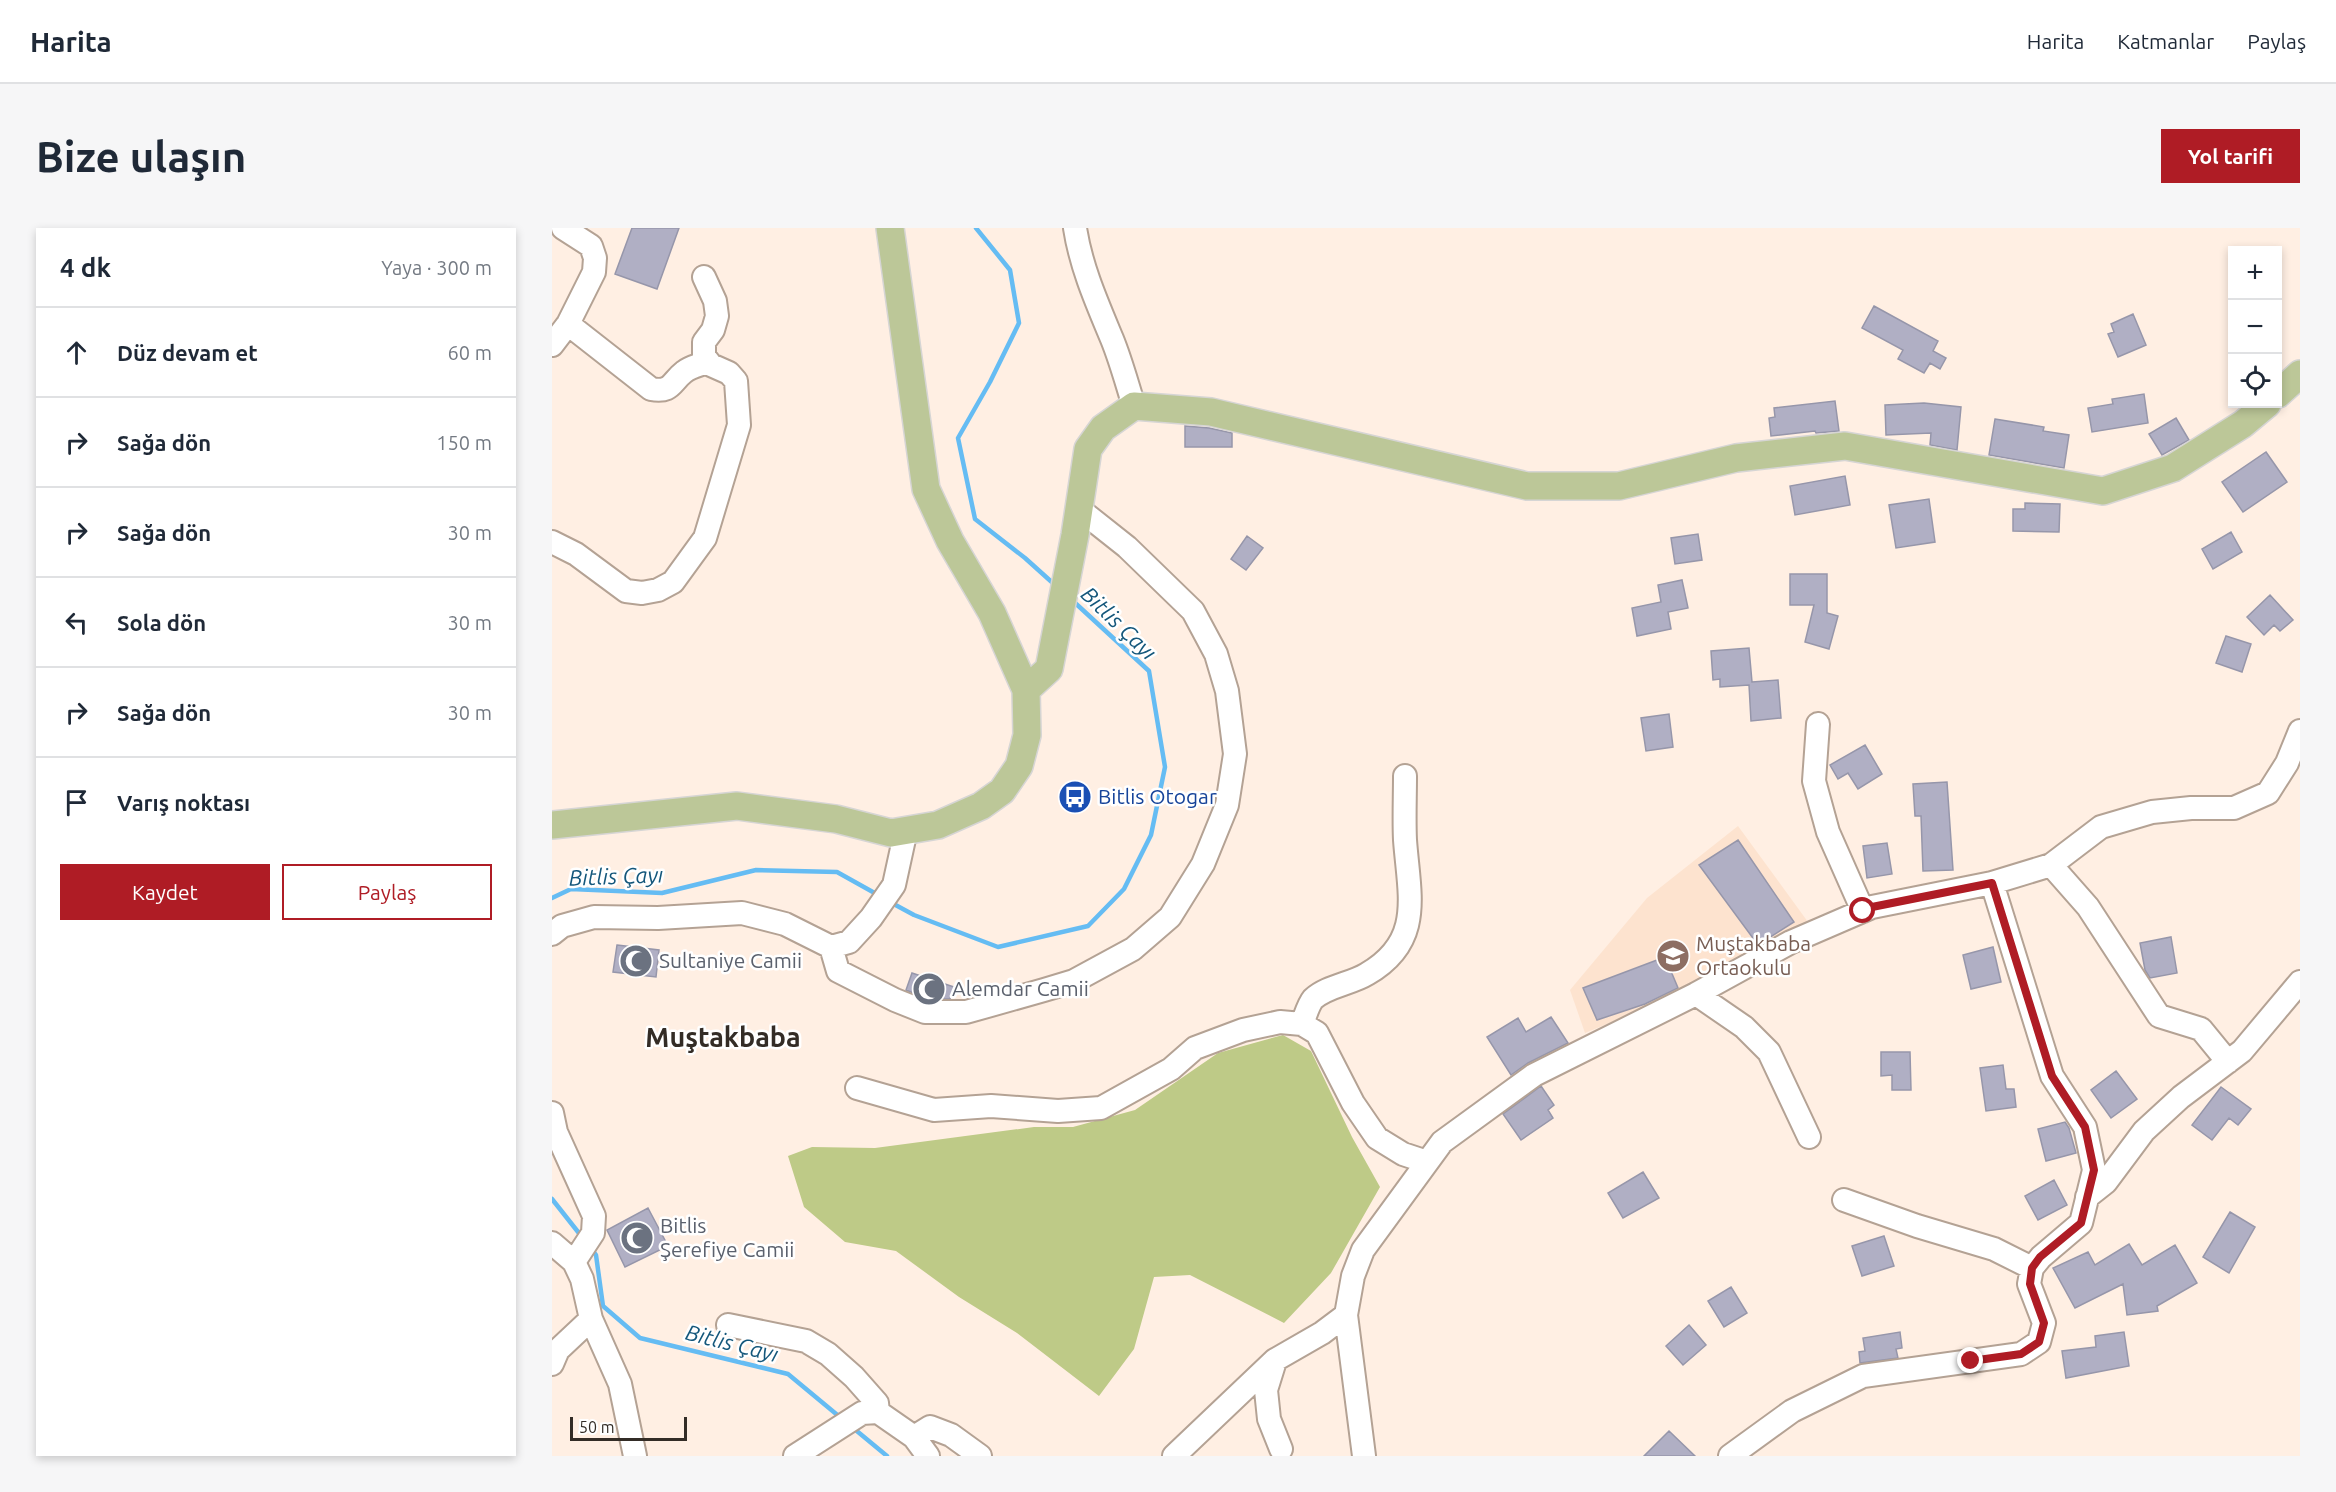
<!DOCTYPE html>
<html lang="tr">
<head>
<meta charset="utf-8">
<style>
  body { margin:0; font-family:Ubuntu,sans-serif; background:#f6f6f7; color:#1f2937 }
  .controls { position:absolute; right:18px; top:18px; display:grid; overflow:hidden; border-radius:0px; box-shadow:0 3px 9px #0003 }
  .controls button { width:54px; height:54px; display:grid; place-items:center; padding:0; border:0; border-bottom:2px solid #e0e1e3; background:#fff; color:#1f2937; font:30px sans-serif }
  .scale { position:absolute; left:18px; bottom:15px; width:117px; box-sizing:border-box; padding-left:6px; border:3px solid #332c26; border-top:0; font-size:16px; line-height:21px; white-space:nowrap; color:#332c26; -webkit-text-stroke:4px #fff; paint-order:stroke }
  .stop { position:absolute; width:18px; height:18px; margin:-14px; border:4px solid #af1c25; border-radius:50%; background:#fff }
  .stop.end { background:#af1c25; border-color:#fff; box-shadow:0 2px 6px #0008 }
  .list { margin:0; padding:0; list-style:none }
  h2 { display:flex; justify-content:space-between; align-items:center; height:78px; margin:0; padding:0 24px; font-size:26px }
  h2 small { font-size:20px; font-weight:400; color:#747a83 }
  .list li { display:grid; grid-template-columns:39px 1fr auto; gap:18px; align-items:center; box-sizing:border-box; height:90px; padding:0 24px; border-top:2px solid #e0e1e3 }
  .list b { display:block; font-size:22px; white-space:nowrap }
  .list em { font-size:20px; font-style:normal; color:#747a83 }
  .actions { display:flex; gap:12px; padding:18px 24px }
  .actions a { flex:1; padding:14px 0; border:2px solid #af1c25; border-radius:0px; text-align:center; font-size:21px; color:#af1c25 }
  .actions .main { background:#af1c25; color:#fff }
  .icon { flex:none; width:33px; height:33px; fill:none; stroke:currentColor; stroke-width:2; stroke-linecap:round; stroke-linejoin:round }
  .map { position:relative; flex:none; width:1748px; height:1228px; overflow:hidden; border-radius:0px }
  header { display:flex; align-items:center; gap:36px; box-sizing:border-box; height:84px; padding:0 30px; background:#fff; border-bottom:2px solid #e0e1e3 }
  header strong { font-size:28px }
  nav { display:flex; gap:33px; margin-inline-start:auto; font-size:21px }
  .intro { display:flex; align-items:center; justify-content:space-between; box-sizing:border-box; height:144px; padding:0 36px }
  h1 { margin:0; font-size:42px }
  .button { padding:15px 27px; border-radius:0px; background:#af1c25; color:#fff; font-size:21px; font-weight:700 }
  main { display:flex; gap:36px; padding:0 36px }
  aside { flex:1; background:#fff; border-radius:0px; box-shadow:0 3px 9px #0003 }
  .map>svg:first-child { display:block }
  .built { fill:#fde3cf }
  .green { fill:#beca87 }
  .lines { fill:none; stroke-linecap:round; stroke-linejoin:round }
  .stream { stroke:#65bcf3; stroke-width:4.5 }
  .building { fill:#b0afc4; stroke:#9696aa; stroke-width:1.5 }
  .minor-casing { stroke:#b4a294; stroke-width:26 }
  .major-casing { stroke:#d6d5d4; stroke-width:30 }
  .minor { stroke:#fff; stroke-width:22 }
  .major { stroke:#bcc798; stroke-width:27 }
  .route { stroke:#af1c25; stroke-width:8 }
  .labels { text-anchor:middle; stroke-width:5; stroke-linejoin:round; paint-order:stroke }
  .transit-label { font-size:21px; fill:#164399; stroke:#fff; text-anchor:start }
  .education-label { font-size:21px; fill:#785e54; stroke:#fff; text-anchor:start }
  .worship-label { font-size:21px; fill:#5b616d; stroke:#fff; text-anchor:start }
  .water-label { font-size:22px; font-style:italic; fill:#14577b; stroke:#fff }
  .district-label { font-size:27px; font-weight:bold; fill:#332c26; stroke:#fff }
</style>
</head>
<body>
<header>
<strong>Harita</strong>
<nav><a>Harita</a><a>Katmanlar</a><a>Paylaş</a></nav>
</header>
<div class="intro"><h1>Bize ulaşın</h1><a class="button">Yol tarifi</a></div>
<main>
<aside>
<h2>4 dk<small>Yaya · 300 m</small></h2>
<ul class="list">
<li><svg class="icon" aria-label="ahead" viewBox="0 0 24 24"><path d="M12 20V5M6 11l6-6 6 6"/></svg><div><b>Düz devam et</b></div><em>60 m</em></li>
<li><svg class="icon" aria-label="right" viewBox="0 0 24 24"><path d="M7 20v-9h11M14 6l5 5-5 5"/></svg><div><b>Sağa dön</b></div><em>150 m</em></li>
<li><svg class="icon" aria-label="right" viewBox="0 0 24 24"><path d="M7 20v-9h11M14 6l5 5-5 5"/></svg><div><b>Sağa dön</b></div><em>30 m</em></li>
<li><svg class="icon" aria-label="left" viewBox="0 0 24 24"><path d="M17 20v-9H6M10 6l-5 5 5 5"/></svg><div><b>Sola dön</b></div><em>30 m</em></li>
<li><svg class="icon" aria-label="right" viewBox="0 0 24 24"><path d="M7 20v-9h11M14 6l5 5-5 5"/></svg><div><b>Sağa dön</b></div><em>30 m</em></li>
<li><svg class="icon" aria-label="arrive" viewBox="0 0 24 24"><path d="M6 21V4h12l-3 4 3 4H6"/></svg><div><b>Varış noktası</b></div></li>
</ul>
<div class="actions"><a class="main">Kaydet</a><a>Paylaş</a></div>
</aside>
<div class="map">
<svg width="1748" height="1228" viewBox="0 0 1748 1228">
  <rect width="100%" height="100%" fill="#ffefe3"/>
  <!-- built -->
  <path class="built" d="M1186 598 1256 694 1131 765 1033 805 1018 762 1095 670Z"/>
  <!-- green -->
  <path class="green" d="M731 807 759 823 800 909 828 959 779 1045 732 1095 638 1047 602 1049 582 1121 547 1168 465 1105 407 1069 344 1023 293 1014 252 979 236 928 260 919 323 920 482 899H521L583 882 666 825Z"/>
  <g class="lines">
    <!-- stream -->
    <path class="stream" d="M424 0 458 42 467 95 438 154 406 210 423 291 473 330 503 357
      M0 670 19 661 110 665 204 642 285 644 328 668
      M338 674 362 687 446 719 536 698 572 661 599 607 613 539 597 443 521 373
      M0 971 30 1009
      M39 1020 44 1027 51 1078 88 1110 236 1146 289 1190
      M300 1199 335 1228"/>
  </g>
  <!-- building -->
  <path class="building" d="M80 0H127L105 61 63 46Z
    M1322 78 1386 113 1381 123 1394 130 1388 141 1378 135 1372 145 1346 131 1351 122 1310 100Z
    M1581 86 1594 117 1566 129 1556 106 1562 104 1559 96Z
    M1592 166 1596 195 1540 204 1536 180 1561 176 1560 171Z
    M1283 173 1287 203 1264 205 1263 203 1219 208 1217 190 1223 189 1222 180Z
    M1372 175 1409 179 1405 222 1378 217 1379 205 1334 207 1333 177Z
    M1624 190 1637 212 1610 227 1597 206Z
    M1443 191 1492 199 1491 203 1517 207 1512 240 1437 227Z
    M633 198 657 200 680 205V219H633Z
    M1714 224 1735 254 1691 284 1670 254Z
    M1293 248 1298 277 1243 287 1238 258Z
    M1377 271 1383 314 1344 320 1337 277Z
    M1473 275 1508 276 1507 304 1461 303V281H1473Z
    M1679 304 1690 324 1661 341 1650 321Z
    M1146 306 1150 332 1123 336 1119 310Z
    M695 308 711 320 694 342 679 331Z
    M1238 346H1275V385L1286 388 1277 421 1253 414 1262 377H1238Z
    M1130 352 1136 380 1116 384 1119 401 1085 408 1080 380 1109 374 1106 357Z
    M1718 367 1741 392 1728 403 1722 397 1712 407 1695 389Z
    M1674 408 1699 416 1690 444 1664 435Z
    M1197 420 1200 454 1226 452 1229 490 1199 493 1197 457 1168 459V451L1161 452 1159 423Z
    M1117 486 1121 519 1094 523 1089 490Z
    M1313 517 1330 546 1306 561 1296 545 1286 551 1278 537Z
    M1395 554 1401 642 1371 643 1369 588H1363L1361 556Z
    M1186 612 1242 694 1206 717 1147 637Z
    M1335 615 1340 646 1315 650 1311 618Z
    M1619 709 1625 745 1598 750 1593 742 1588 715Z
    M65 717 107 722 104 749 61 744Z
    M1441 719 1449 754 1419 761 1411 727Z
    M1113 729 1126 760 1093 776 1045 792 1031 760Z
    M360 745 402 759 398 771H376L354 762Z
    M999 789 1016 815 976 835 959 847 935 809 966 790 974 804Z
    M1329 824H1358L1359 862H1340V847L1329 848Z
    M1451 837 1454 861H1462L1464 879 1434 883 1428 840Z
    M1564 843 1585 871 1559 890 1539 862Z
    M989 858 1002 877 996 882 1001 890 969 912 951 886Z
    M1669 859 1699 881 1686 897 1677 890 1660 912 1640 897Z
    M1513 894 1517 900 1524 925 1494 933 1486 901Z
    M1091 944 1107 970 1071 990 1056 965Z
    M1502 952 1515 977 1486 992 1473 968Z
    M96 980 116 1018 73 1039 55 1002Z
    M1678 984 1703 999 1677 1045 1651 1029Z
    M1332 1008 1342 1038 1310 1048 1300 1018Z
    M1577 1016 1590 1037 1623 1017 1645 1055 1605 1078 1606 1083 1575 1087 1571 1056 1523 1080 1501 1040 1536 1024 1543 1037Z
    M1179 1059 1195 1085 1172 1099 1156 1073Z
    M1137 1097 1154 1117 1131 1137 1114 1118Z
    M1348 1104 1350 1120 1344 1121 1346 1130 1308 1135 1307 1124 1313 1123 1311 1110Z
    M1572 1104 1577 1138 1514 1150 1510 1123 1544 1119 1543 1108Z
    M1117 1203 1143 1228H1092Z"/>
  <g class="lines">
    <defs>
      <path id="minor" d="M523 0C529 39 545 75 560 111 569 133 575 156 582 178
        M16 96 99 161C120 165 119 154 132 144 138 139 148 137 155 134
        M0 117 16 96 42 44 43 30 39 18 11 0
        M0 314 24 326 74 363 90 365 106 362 121 354 153 310 187 197 184 153 177 145 159 137 152 128V114L161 102 165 88 163 73 152 49
        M1266 496 1262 553 1276 604 1311 683
        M1499 637 1536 679 1607 788 1649 801 1676 834
        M0 706 10 698 42 689 106 690 190 685 233 696 279 719 297 714 319 690 342 657 354 602
        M279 719 286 743 343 772 373 784H414L492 762 522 753 581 721 618 689 651 636 675 577 683 526 675 463 664 426 641 383 575 319 527 281
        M1144 766 1192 799 1217 824 1257 909
        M750 796C753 789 756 777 761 771 775 758 799 756 815 746 872 713 857 667 853 612 852 591 853 570 853 548
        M305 860 382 882 439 878 506 883 549 880 619 841 643 820 691 802 728 794 750 796 765 805 801 875 825 910 851 926 875 934
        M0 885 4 904 42 988 41 1005 22 1034
        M1535 969 1554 954 1592 903 1629 869 1690 823 1748 754
        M1292 972 1365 998 1442 1021 1480 1040
        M0 1015 22 1034 30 1051 39 1091 68 1156 83 1228
        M794 1087 812 1228
        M176 1097 254 1113 276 1126 302 1149 325 1175 326 1184
        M723 1133 714 1162 717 1191 729 1221
        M0 1136 6 1122 39 1091
        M362 1209 378 1199 399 1207 428 1228
        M243 1228 310 1185 326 1184 362 1209 376 1228
        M622 1228 723 1132 770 1105 794 1087 801 1048 811 1022 890 914 982 847 1144 766 1239 714 1320 679 1440 655 1499 637 1549 599 1600 584 1639 580H1682L1716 565 1735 535 1748 503
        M1178 1228 1240 1183 1311 1148 1469 1126 1487 1114 1492 1095 1477 1056 1480 1040 1489 1029 1529 995 1542 942 1533 899 1500 848 1440 655"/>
      <path id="major" d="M1726 166 1748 146
        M474 462 497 441 523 307 536 221 551 200 582 178 659 184 975 258H1067L1184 230 1293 218 1551 263 1621 240 1691 196 1715 176
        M0 597 185 578 284 591 339 605 386 597 429 578 450 563 467 538 475 507 474 462 440 385 398 313 374 261 338 0"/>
    </defs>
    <!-- minor casing -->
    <use href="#minor" class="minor-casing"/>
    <!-- major casing -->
    <use href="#major" class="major-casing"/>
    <!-- minor -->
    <use href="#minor" class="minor"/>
    <!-- major -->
    <use href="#major" class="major"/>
  </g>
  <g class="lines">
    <!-- route -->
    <path class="route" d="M1311 683 1320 679 1440 655 1500 848 1533 899 1542 942 1529 995 1488 1029 1480 1040 1478 1056 1492 1095 1487 1114 1469 1126 1419 1133"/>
  </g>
  <!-- icons -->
  <defs>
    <symbol id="bus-disc" viewBox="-11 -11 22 22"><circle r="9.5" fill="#1a4fb4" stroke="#fff"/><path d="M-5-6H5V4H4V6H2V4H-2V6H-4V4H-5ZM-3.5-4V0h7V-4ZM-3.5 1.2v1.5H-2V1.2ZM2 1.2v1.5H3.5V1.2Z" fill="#fff"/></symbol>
    <symbol id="school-disc" viewBox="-11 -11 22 22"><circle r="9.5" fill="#8d6e63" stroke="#fff"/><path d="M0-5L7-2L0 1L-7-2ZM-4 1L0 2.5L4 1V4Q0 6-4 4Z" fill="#fff"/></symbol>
    <symbol id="mosque-disc" viewBox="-11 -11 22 22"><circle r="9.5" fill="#6b7280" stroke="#fff"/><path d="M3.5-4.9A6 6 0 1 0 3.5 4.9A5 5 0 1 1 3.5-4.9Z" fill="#fff"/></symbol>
  </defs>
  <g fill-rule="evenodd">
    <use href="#bus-disc" x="504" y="550" width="38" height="38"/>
    <use href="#school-disc" x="1102" y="709" width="38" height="38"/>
    <use href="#mosque-disc" x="65" y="714" width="38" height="38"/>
    <use href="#mosque-disc" x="358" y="742" width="38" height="38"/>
    <use href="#mosque-disc" x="66" y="991" width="38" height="38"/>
  </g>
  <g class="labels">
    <!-- transit labels -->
    <g class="transit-label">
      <text x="546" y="576">Bitlis Otogar</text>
    </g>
    <!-- education labels -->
    <g class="education-label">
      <text x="1144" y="723">Muştakbaba<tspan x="1144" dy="24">Ortaokulu</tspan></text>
    </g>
    <!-- worship labels -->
    <g class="worship-label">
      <text x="107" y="740">Sultaniye Camii</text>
      <text x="400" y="768">Alemdar Camii</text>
      <text x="108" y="1005">Bitlis<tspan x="108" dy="24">Şerefiye Camii</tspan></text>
    </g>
    <!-- water labels -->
    <g class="water-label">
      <text transform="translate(567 395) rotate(44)" y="8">Bitlis Çayı</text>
      <text transform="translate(64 648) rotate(-2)" y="8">Bitlis Çayı</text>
      <text transform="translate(180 1115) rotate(14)" y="8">Bitlis Çayı</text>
    </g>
    <!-- district labels -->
    <g class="district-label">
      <text x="171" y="819">Muştakbaba</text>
    </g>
  </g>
</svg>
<div class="controls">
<button>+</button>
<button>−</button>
<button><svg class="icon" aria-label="locate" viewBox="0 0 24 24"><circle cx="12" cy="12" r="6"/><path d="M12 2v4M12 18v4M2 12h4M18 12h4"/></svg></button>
</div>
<div class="scale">50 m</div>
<div class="stop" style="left:1311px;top:683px"></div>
<div class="stop end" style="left:1419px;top:1133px"></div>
</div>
</main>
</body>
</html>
